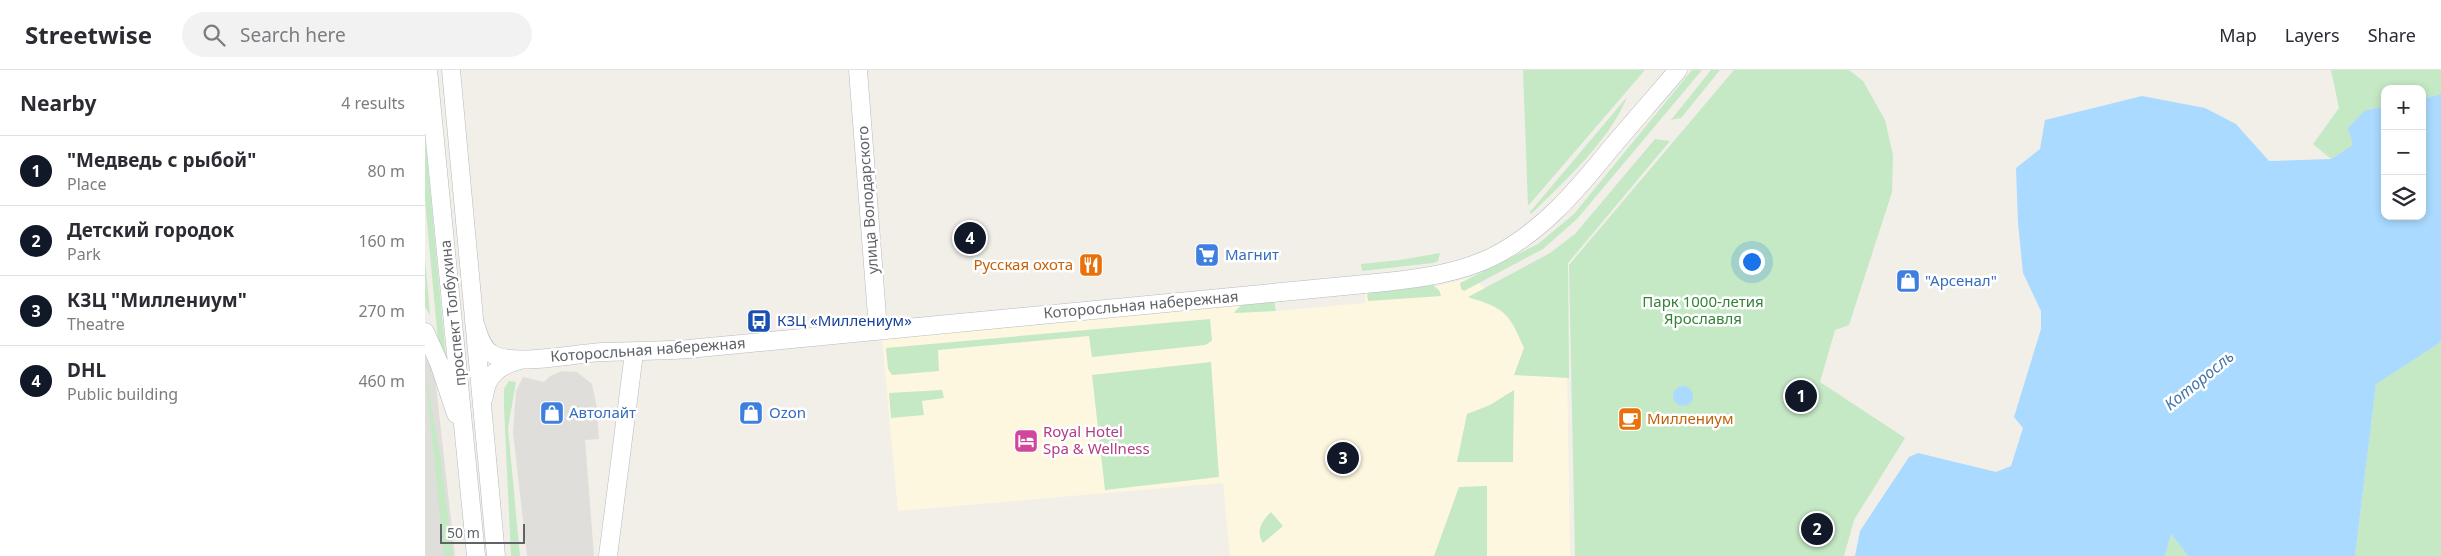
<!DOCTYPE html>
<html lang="en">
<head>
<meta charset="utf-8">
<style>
  body { margin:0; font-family:"Noto Sans",sans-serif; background:#f2f2f3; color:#2b2b33 }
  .controls { position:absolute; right:15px; top:15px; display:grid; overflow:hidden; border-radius:10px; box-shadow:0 2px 8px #0003 }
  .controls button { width:45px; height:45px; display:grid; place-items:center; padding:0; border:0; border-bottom:1px solid #e1e1e2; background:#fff; color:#2b2b33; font:25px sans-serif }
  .scale { position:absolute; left:15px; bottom:12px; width:85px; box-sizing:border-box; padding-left:5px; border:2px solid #5f6368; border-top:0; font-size:14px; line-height:18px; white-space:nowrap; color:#5f6368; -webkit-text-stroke:4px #fff; paint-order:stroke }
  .you { position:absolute; left:1326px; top:191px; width:18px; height:18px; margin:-12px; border:4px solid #fff; border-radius:50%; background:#1a73e8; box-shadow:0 0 0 8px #1a73e833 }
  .badge { display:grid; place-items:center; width:32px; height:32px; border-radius:50%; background:#111827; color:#fff; font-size:16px; font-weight:700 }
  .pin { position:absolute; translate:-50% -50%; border:2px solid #fff; box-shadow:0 1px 5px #0006 }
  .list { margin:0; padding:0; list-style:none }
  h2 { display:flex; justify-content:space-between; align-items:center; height:65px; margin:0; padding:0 20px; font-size:21px }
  h2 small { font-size:16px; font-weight:400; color:#7c7c81 }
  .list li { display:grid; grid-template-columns:32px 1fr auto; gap:15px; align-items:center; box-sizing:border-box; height:70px; padding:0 20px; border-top:1px solid #e1e1e2 }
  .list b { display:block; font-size:19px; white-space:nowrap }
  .list p { margin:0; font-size:16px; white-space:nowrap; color:#7c7c81 }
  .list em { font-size:16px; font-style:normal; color:#7c7c81 }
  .icon { flex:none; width:28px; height:28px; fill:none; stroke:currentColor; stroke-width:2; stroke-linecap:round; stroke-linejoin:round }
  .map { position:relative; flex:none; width:2016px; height:486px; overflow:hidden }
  header { display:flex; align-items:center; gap:30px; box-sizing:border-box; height:70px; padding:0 25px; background:#fff; border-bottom:1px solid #e1e1e2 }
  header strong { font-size:24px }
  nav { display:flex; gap:28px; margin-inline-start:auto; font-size:18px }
  .search { width:350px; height:45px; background:#f2f2f3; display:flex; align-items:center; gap:12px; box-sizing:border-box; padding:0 18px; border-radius:28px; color:#7c7c81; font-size:19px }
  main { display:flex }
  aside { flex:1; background:#fff }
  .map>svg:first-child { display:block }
  .commercial { fill:#fef7e0 }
  .industrial { fill:#e0deda }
  .green { fill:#c5e8c5 }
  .water { fill:#aadaff }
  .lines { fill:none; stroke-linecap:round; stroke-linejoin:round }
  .secondary-casing { stroke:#b6babf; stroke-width:19 }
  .secondary { stroke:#fff; stroke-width:18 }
  .labels { text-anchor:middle; stroke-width:5; stroke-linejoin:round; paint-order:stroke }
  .street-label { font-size:15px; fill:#5f6368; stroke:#fff }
  .shop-label { font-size:15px; fill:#366cbe; stroke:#fff; text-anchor:start }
  .food-label { font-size:15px; fill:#c56008; stroke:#fff; text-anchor:end }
  .park-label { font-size:15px; fill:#348238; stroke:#fff }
  .transit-label { font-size:15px; fill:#164399; stroke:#fff; text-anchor:start }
  .hotel-label { font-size:15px; fill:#b23c85; stroke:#fff; text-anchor:start }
  .water-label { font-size:16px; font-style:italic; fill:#4174aa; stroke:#fff }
</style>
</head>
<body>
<header>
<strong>Streetwise</strong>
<div class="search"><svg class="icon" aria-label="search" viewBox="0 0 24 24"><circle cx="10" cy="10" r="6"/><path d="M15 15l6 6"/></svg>Search here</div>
<nav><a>Map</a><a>Layers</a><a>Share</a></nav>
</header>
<main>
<aside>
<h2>Nearby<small>4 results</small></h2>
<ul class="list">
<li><span class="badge">1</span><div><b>&quot;Медведь с рыбой&quot;</b><p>Place</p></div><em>80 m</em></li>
<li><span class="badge">2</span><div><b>Детский городок</b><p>Park</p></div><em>160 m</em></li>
<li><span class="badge">3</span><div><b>КЗЦ &quot;Миллениум&quot;</b><p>Theatre</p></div><em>270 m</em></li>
<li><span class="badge">4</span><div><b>DHL</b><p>Public building</p></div><em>460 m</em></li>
</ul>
</aside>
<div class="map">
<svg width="2016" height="486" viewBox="0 0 2016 486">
  <rect width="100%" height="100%" fill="#f1efe8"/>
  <!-- commercial -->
  <path class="commercial" d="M1048 207 1142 299 1145 486H805L798 413 473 441 457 268 849 230 852 241 940 233V222L1013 216Z"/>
  <!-- industrial -->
  <path class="industrial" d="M0 272 9 298 30 486H0Z
    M137 301 152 302 167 314 171 333 174 369 160 370 169 486H102L88 362 91 321 98 307 119 312 125 306Z"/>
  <!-- green -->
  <path class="green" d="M1098 0H1220L1103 136Z
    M1267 0H1277L1152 149 1118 179 1039 221 1036 219 1035 213 1113 174 1149 144Z
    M1286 0H1295L1256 48 1246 50Z
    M1309 0H1424L1438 11 1460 50 1468 85 1467 122 1424 255 1410 260 1395 312 1480 368 1429 450 1419 486H1150L1144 195Z
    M1906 0H2016V24L1997 29V19H1960V36L1939 42 1929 75 1906 89 1888 74 1914 38Z
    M1202 27C1185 70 1139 112 1106 144L1105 142Z
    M0 66 22 298 13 271 0 130Z
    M1230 69 1245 71 1143 193 1144 308 1089 305 1099 278C1083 241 1080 239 1043 227L1125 183 1150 164Z
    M1015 183 1013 191 1008 193 937 201 936 194 975 190Z
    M0 188 5 245 0 237Z
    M1008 215 1014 220 1016 226 943 231 942 225 946 221Z
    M849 230 851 241 809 243C819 229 833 231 849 230Z
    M785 249 787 271 780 275 667 287 664 266 513 280 514 301 467 305 463 299 461 278Z
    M2016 272V486H1930L1951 313Z
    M786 292 794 407 680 420 667 305Z
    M0 301 16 390 28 486H19Z
    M84 311 91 312 83 358 95 486H86L79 337V319Z
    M517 320 519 328 497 331 499 345 466 348 464 323Z
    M1089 320 1088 392H1032L1042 344 1065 335Z
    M1062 416V486H1009L1034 417Z
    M846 442 858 456 838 473C830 461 837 451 846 442Z
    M1746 464 1763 486H1740Z"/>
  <!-- water -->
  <path class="water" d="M2016 24V272L1951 314 1930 486H1763L1746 464 1740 486H1430L1435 461 1484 387 1493 383 1571 402 1586 396 1598 358 1589 347 1616 259V241L1598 203 1593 153 1591 98 1615 79 1620 50 1717 26 1780 38 1811 54 1844 91 1906 89 1928 75 1923 58 1939 41 1960 36V146H1997V29Z
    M1248 326a10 10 0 1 1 20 0a10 10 0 1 1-20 0Z"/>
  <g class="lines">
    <defs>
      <path id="secondary" d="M3 0 51 486
        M26 0 71 486
        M433 0 453 259
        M49 251C53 262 56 278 67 284 88 297 152 283 178 282 206 281 234 281 263 279L961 212C997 208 1034 203 1067 187 1117 162 1152 120 1186 78 1208 52 1231 26 1253 0
        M0 262 14 293 31 344
        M59 327C61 305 75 295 95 290
        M183 486 209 283"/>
    </defs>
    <!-- secondary casing -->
    <use href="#secondary" class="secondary-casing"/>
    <!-- secondary -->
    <use href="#secondary" class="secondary"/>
  </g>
  <!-- icons -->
  <defs>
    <symbol id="supermarket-square" viewBox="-11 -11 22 22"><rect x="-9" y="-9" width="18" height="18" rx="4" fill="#3f7fe0" stroke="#fff"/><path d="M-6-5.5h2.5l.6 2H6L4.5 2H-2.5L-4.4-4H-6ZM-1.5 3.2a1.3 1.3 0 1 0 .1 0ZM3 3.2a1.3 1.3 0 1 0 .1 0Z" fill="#fff"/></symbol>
    <symbol id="restaurant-square" viewBox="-11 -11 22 22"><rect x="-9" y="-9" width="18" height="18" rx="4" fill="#e8710a" stroke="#fff"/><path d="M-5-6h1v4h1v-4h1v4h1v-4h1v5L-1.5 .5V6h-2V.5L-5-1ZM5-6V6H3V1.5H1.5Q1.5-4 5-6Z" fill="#fff"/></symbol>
    <symbol id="shop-square" viewBox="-11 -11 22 22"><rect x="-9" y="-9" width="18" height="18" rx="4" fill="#3f7fe0" stroke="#fff"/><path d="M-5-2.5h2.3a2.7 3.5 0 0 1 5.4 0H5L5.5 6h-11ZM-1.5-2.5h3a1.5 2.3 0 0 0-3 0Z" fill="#fff"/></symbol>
    <symbol id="bus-square" viewBox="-11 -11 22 22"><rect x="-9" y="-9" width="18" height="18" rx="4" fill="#1a4fb4" stroke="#fff"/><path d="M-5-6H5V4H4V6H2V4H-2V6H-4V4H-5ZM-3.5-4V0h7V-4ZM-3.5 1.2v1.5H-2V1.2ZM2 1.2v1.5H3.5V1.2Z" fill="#fff"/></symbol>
    <symbol id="cafe-square" viewBox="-11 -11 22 22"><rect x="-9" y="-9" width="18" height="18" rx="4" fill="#e8710a" stroke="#fff"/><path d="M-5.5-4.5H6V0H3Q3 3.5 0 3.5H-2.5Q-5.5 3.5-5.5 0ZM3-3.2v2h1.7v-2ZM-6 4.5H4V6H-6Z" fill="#fff"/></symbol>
    <symbol id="hotel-square" viewBox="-11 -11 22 22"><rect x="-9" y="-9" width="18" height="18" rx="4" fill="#d1479c" stroke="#fff"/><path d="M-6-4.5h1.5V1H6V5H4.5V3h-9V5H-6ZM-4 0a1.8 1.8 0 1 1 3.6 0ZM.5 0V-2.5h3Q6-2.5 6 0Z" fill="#fff"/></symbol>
  </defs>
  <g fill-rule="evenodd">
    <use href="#supermarket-square" x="768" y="171" width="28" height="28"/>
    <use href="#restaurant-square" x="652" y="181" width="28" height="28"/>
    <use href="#shop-square" x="1469" y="197" width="28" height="28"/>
    <use href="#bus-square" x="320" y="237" width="28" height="28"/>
    <use href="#shop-square" x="113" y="329" width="28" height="28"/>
    <use href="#shop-square" x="312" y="329" width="28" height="28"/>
    <use href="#cafe-square" x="1191" y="335" width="28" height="28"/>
    <use href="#hotel-square" x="587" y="357" width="28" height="28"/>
  </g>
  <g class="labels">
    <!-- street labels -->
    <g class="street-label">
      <text transform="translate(443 130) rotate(-94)" y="5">улица Володарского</text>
      <text transform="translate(716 235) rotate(-5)" y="5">Которосльная набережная</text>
      <text transform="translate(28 243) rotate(-96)" y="5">проспект Толбухина</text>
      <text transform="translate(223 280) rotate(-4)" y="5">Которосльная набережная</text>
    </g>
    <!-- shop labels -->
    <g class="shop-label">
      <text x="800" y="190">Магнит</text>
      <text x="1500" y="216">"Арсенал"</text>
      <text x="144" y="348">Автолайт</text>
      <text x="344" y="348">Ozon</text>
    </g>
    <!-- food labels -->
    <g class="food-label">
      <text x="648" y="200">Русская охота</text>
      <text x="1222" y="354" text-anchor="start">Миллениум</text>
    </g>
    <!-- park labels -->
    <g class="park-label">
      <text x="1278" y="237">Парк 1000-летия<tspan x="1278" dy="17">Ярославля</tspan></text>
    </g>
    <!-- transit labels -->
    <g class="transit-label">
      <text x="352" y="256">КЗЦ «Миллениум»</text>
    </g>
    <!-- hotel labels -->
    <g class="hotel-label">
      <text x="618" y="367">Royal Hotel<tspan x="618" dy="17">Spa &amp; Wеllness</tspan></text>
    </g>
    <!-- water labels -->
    <g class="water-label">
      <text transform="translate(1774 310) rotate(-39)" y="6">Которосль</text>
    </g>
  </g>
</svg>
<div class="controls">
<button>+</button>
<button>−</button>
<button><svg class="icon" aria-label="layers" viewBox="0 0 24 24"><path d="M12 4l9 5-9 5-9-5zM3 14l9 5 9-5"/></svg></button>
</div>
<div class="scale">50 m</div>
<div class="you"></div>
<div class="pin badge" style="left:1376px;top:326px">1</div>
<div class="pin badge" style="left:1392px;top:459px">2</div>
<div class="pin badge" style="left:918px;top:388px">3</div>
<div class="pin badge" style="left:545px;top:168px">4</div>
</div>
</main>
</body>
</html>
